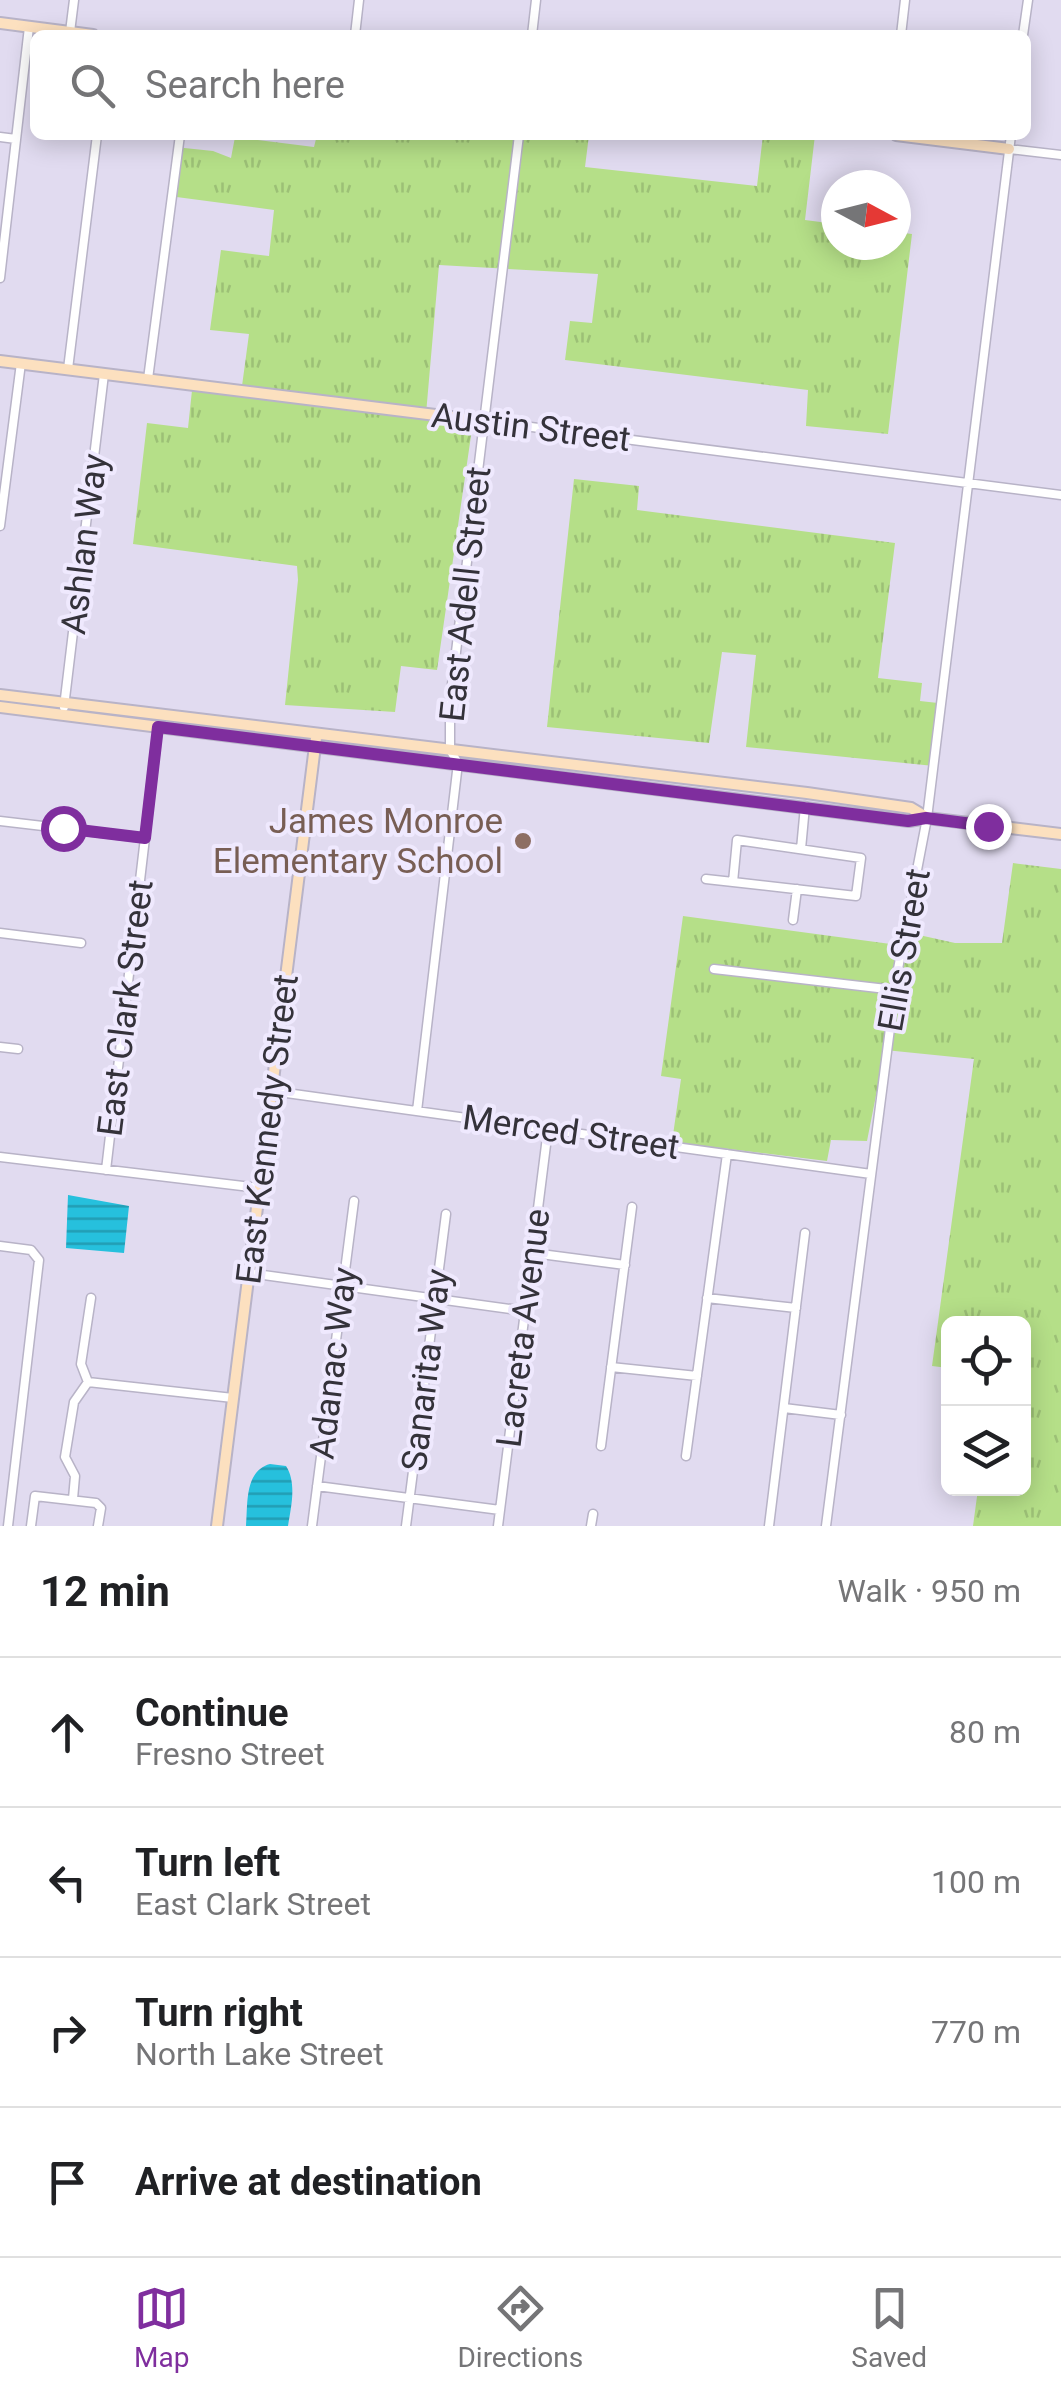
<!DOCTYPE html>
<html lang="en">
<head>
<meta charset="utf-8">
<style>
  body { margin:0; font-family:Roboto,sans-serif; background:#f6f6f6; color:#202124 }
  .controls { position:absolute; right:30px; bottom:30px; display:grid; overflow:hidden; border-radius:15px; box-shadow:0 5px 25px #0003 }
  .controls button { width:90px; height:90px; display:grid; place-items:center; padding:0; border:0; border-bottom:2px solid #e0e0e0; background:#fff; color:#202124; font:50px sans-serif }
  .compass { position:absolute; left:821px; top:170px; width:90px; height:90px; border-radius:50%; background:#fff; box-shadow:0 5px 25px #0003; rotate:97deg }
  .stop { position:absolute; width:30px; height:30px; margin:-22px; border:8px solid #7f2e9e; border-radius:50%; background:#fff }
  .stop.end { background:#7f2e9e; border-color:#fff; box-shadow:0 2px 10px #0008 }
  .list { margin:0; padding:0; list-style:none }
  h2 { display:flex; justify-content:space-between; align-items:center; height:130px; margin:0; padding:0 40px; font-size:42px }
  h2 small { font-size:32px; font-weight:400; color:#757577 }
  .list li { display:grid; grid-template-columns:65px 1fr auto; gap:30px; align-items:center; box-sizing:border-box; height:150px; padding:0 40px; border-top:2px solid #e0e0e0 }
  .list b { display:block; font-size:38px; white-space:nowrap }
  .list p { margin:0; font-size:32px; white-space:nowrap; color:#757577 }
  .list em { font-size:32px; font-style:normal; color:#757577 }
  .icon { flex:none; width:55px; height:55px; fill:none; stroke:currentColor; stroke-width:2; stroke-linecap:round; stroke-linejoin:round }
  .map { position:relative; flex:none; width:1061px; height:1526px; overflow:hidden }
  .search { position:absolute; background:#fff; box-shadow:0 5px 25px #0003; left:30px; right:30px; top:30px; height:110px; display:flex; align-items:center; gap:25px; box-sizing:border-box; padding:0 35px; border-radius:15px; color:#757577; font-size:38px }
  .sheet { height:730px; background:#fff }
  nav { display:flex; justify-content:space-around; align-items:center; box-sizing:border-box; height:140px; border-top:2px solid #e0e0e0; background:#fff; font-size:28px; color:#757577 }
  nav a { display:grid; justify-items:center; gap:5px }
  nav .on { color:#7f2e9e }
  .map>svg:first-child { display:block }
  .grass { fill:url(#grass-tufts) }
  .water { fill:url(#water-rules) }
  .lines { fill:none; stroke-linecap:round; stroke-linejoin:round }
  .street-casing { stroke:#b8b3c7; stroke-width:11 }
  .secondary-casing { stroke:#b8b3c7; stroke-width:14 }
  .street { stroke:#fff; stroke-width:8 }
  .secondary { stroke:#fce0bf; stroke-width:10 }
  .route { stroke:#7f2e9e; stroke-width:12 }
  .education-dot { fill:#8d6e63; stroke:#efe9fe; stroke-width:4 }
  .labels { text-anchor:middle; stroke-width:8; stroke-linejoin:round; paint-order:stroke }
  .street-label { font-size:35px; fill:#34323a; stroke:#efe9fe }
  .education-label { font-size:35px; fill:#785e54; stroke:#efe9fe; text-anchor:end }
</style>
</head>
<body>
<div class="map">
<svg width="1061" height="1526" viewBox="0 0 1061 1526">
  <defs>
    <pattern id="grass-tufts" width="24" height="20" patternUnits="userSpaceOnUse" patternTransform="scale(2.5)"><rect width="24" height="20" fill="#b5df88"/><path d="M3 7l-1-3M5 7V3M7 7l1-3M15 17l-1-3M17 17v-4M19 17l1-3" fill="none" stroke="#9cc076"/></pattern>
    <pattern id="water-rules" width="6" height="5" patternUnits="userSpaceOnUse" patternTransform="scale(2.5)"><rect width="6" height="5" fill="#26c0dd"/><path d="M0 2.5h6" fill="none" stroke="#229db4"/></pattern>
  </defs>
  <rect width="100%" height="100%" fill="#e1dbf0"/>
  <!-- grass -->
  <path class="grass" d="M317 135H589L585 167 757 186 763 135H815L805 220 836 224V245H896V232L912 234 888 434 806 426 808 390 565 360 570 321 592 323 598 274 439 265 426 414 473 422 437 670 401 666 395 712 285 705 298 580 297 566 133 544 147 423 188 428 193 381 242 386 249 334 210 330 221 250 269 256 274 210 169 196 175 147 213 151 231 158 235 137 314 147Z
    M574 479 639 486 637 510 895 543 878 678 922 683 920 701 938 703 934 766 746 747 756 655 722 652 709 743 547 727Z
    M1013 863 1061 869V1526H973L978 1489 1024 1488V1324H948V1368L932 1366 974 1059 885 1050 867 1141 831 1140 827 1161 672 1142 681 1079 661 1076 683 916 898 945 901 931 955 943H1002Z"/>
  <!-- water -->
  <path class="water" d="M68 1195 129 1206 124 1253 66 1248Z
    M270 1464 286 1466C297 1483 291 1507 288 1526H246C248 1505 244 1471 270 1464Z"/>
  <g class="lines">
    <defs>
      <path id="street" d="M70 32 74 0
        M355 35 359 0
        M532 35 536 0
        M901 35 905 0
        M1023 35 1028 0
        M0 137 16 139
        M1009 149 1061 155
        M0 278 29 27
        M68 369 97 135
        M148 379 180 135
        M484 421 1061 495
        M0 526 21 363
        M64 707 104 374
        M0 821 145 838
        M737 840 861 858 856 896 733 882Z
        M801 849 805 806
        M706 879 733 882
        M793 920 797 889
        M0 933 81 943
        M714 969 895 990
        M0 1047 18 1049
        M272 1091 871 1174
        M417 1111 458 763 450 750V701L519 135
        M0 1157 259 1188
        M106 1170 158 727
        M0 1246 31 1250 39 1260 8 1526
        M533 1253 625 1265
        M249 1273 525 1311
        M707 1298 796 1308
        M611 1367 697 1376
        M88 1382 233 1398
        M784 1408 841 1415
        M601 1446 632 1207
        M686 1456 727 1154
        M317 1486 500 1510
        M73 1499 75 1476 65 1457 74 1402 88 1382 81 1364 91 1298
        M31 1526 35 1496 96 1503 101 1508 98 1526
        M312 1526 354 1201
        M406 1526 446 1214
        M498 1526 548 1129
        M591 1526 593 1514
        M769 1526 805 1233
        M826 1526 897 974 927 818 1011 135"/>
      <path id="secondary" d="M0 23 93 35
        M896 135 1009 149
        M0 361 484 421
        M0 695 807 793 911 808 926 817
        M0 707 909 821 927 818 1061 834
        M217 1526 316 738"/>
    </defs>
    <!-- street casing -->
    <use href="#street" class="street-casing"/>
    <!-- secondary casing -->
    <use href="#secondary" class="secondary-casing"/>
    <!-- street -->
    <use href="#street" class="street"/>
    <!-- secondary -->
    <use href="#secondary" class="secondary"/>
  </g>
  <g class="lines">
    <!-- route -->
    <path class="route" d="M63 828 145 838 158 727 908 821 926 818 988 826"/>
  </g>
  <!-- markers -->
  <circle class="education-dot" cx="523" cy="841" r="10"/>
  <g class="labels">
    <!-- street labels -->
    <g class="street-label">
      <text transform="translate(531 427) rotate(7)" y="12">Austin Street</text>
      <text transform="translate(84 544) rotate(-83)" y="12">Ashlan Way</text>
      <text transform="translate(465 594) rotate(-84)" y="12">East Adell Street</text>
      <text transform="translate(904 950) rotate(-80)" y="12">Ellis Street</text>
      <text transform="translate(125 1008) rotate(-83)" y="12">East Clark Street</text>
      <text transform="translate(267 1129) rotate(-83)" y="12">East Kennedy Street</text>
      <text transform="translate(571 1132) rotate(8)" y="12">Merced Street</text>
      <text transform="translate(523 1328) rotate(-83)" y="12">Lacreta Avenue</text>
      <text transform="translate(333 1363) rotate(-83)" y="12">Adanac Way</text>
      <text transform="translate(426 1370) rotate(-83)" y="12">Sanarita Way</text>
    </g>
    <!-- education labels -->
    <g class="education-label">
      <text x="503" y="833">James Monroe<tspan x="503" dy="40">Elementary School</tspan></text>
    </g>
  </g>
</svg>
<div class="controls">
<button><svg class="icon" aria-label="locate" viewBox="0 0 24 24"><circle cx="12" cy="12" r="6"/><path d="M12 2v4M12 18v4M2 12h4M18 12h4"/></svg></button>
<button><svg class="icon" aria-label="layers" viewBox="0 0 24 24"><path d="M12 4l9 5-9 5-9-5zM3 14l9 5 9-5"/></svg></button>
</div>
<svg class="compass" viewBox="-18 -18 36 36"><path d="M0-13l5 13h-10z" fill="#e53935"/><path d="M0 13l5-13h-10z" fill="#757577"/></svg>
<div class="stop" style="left:63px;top:828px"></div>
<div class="stop end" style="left:988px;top:826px"></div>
<div class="search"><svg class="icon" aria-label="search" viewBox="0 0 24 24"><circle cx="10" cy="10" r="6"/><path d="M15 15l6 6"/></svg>Search here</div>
</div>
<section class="sheet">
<h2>12 min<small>Walk · 950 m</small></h2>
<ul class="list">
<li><svg class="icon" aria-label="ahead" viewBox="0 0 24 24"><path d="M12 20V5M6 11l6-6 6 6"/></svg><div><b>Continue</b><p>Fresno Street</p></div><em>80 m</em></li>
<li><svg class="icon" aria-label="left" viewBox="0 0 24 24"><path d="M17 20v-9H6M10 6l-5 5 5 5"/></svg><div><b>Turn left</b><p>East Clark Street</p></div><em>100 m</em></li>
<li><svg class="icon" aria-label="right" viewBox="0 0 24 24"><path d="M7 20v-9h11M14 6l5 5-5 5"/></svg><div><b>Turn right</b><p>North Lake Street</p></div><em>770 m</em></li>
<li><svg class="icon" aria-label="arrive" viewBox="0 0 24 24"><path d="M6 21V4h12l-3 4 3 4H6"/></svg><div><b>Arrive at destination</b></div></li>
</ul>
</section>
<nav>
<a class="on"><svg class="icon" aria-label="map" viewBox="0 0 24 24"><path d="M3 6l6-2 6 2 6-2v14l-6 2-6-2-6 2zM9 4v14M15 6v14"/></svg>Map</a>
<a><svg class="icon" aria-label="directions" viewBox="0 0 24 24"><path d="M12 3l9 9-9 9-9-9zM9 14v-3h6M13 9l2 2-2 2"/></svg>Directions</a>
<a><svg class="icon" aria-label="saved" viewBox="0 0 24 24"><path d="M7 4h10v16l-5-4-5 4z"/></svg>Saved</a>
</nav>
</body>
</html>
